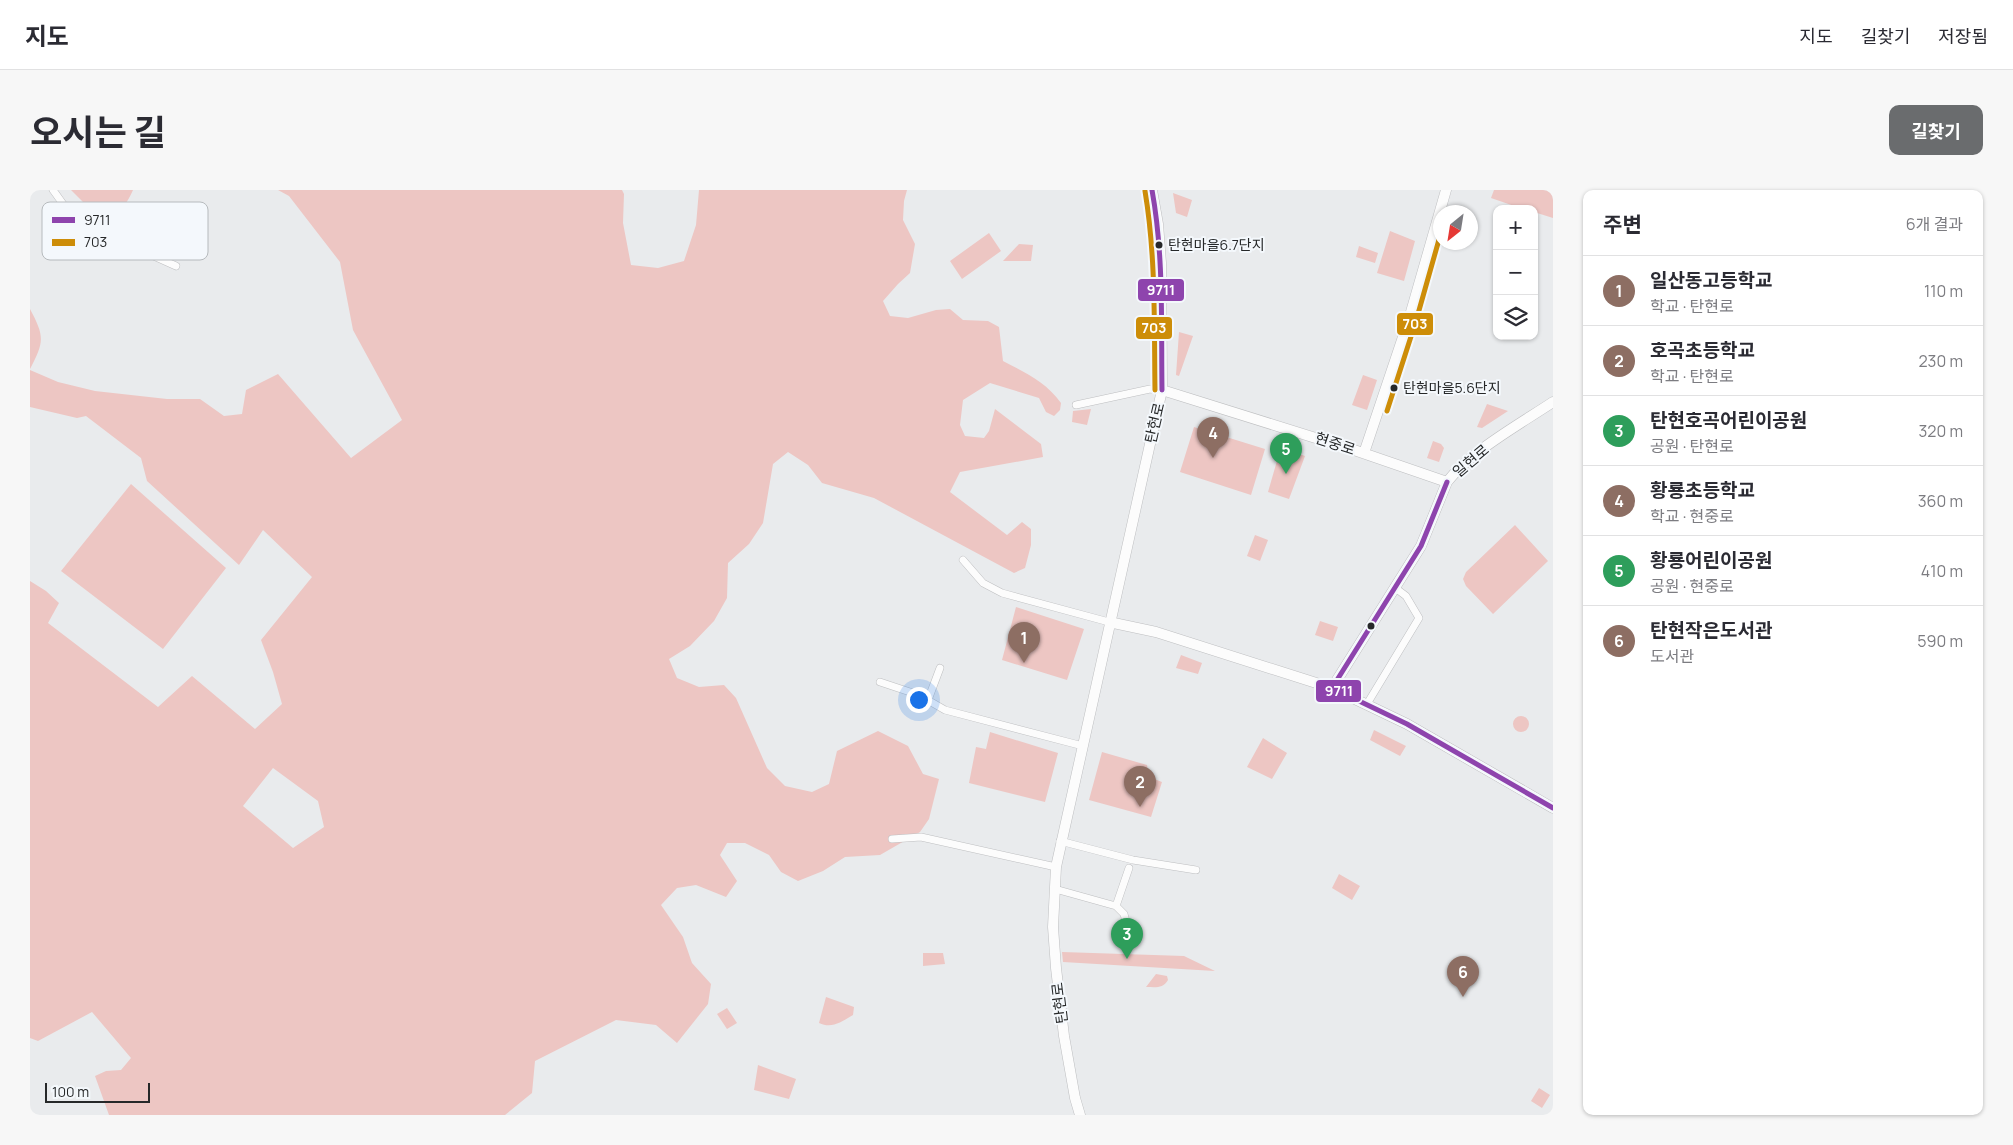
<!DOCTYPE html>
<html lang="ko">
<head>
<meta charset="utf-8">
<style>
  body { margin:0; font-family:Manrope,"Noto Sans KR",sans-serif; background:#f7f7f7; color:#2b2b33 }
  .controls { position:absolute; right:15px; top:15px; display:grid; overflow:hidden; border-radius:10px; box-shadow:0 1px 4px #0004 }
  .controls button { width:45px; height:45px; display:grid; place-items:center; padding:0; border:0; border-bottom:1px solid #e1e1e2; background:#fff; color:#2b2b33; font:25px sans-serif }
  .compass { position:absolute; left:1403px; top:15px; width:45px; height:45px; border-radius:50%; background:#fff; box-shadow:0 1px 4px #0004; rotate:210deg }
  .scale { position:absolute; left:15px; bottom:12px; width:105px; box-sizing:border-box; padding-left:5px; border:2px solid #262829; border-top:0; font-size:14px; line-height:18px; white-space:nowrap; color:#262829; -webkit-text-stroke:4px #f4f8fc; paint-order:stroke }
  .you { position:absolute; left:888px; top:509px; width:18px; height:18px; margin:-12px; border:4px solid #fff; border-radius:50%; background:#1a73e8; box-shadow:0 0 0 8px #1a73e833 }
  .badge { display:grid; place-items:center; width:32px; height:32px; border-radius:50%; background:#6a6c6e; color:#fff; font-size:16px; font-weight:700 }
  .pin { position:absolute; translate:-50% -41px; filter:drop-shadow(0 1px 2px #0008) }
  .pin::after { content:''; position:absolute; top:26px; width:18px; height:15px; background:inherit; clip-path:polygon(0 0,100% 0,50% 100%) }
  .list { margin:0; padding:0; list-style:none }
  h2 { display:flex; justify-content:space-between; align-items:center; height:65px; margin:0; padding:0 20px; font-size:21px }
  h2 small { font-size:16px; font-weight:400; color:#7c7c81 }
  .list li { display:grid; grid-template-columns:32px 1fr auto; gap:15px; align-items:center; box-sizing:border-box; height:70px; padding:0 20px; border-top:1px solid #e1e1e2 }
  .list b { display:block; font-size:19px; white-space:nowrap }
  .list p { margin:0; font-size:16px; white-space:nowrap; color:#7c7c81 }
  .list em { font-size:16px; font-style:normal; color:#7c7c81 }
  .icon { flex:none; width:28px; height:28px; fill:none; stroke:currentColor; stroke-width:2; stroke-linecap:round; stroke-linejoin:round }
  .map { position:relative; flex:none; width:1523px; height:925px; overflow:hidden; border-radius:10px }
  header { display:flex; align-items:center; gap:30px; box-sizing:border-box; height:70px; padding:0 25px; background:#fff; border-bottom:1px solid #e1e1e2 }
  header strong { font-size:24px }
  nav { display:flex; gap:28px; margin-inline-start:auto; font-size:18px }
  .intro { display:flex; align-items:center; justify-content:space-between; box-sizing:border-box; height:120px; padding:0 30px }
  h1 { margin:0; font-size:35px }
  .button { padding:12px 22px; border-radius:10px; background:#6a6c6e; color:#fff; font-size:18px; font-weight:700 }
  main { display:flex; gap:30px; padding:0 30px }
  aside { flex:1; background:#fff; border-radius:10px; box-shadow:0 1px 4px #0004 }
  .map>svg:first-child { display:block }
  .green { fill:#edc6c3; fill-rule:evenodd }
  .lines { fill:none; stroke-linecap:round; stroke-linejoin:round }
  .street-casing { stroke:#bebfc1; stroke-width:8 }
  .secondary-casing { stroke:#bebfc1; stroke-width:11 }
  .street { stroke:#fcfcfc; stroke-width:7 }
  .secondary { stroke:#fcfcfc; stroke-width:10 }
  .bus-1-casing { stroke:#f4f8fc; stroke-width:9 }
  .bus-2-casing { stroke:#f4f8fc; stroke-width:9 }
  .bus-1 { stroke:#8e44ad; stroke-width:5 }
  .bus-2 { stroke:#cd8d08; stroke-width:5 }
  .bus-dot { fill:#262829; stroke:#f4f8fc; stroke-width:2 }
  .labels { text-anchor:middle; stroke-width:4; stroke-linejoin:round; paint-order:stroke }
  .bus-label { font-size:14px; fill:#262829; stroke:#f4f8fc; text-anchor:start }
  .street-label { font-size:15px; fill:#262829; stroke:#f4f8fc }
  .key { fill:#f4f8fc; stroke:#b6babd; stroke-width:1 }
  .key-label { font-size:14px; fill:#262829 }
  .line-badge { stroke:#f4f8fc; stroke-width:2 }
  .badge-label { font-size:14px; text-anchor:middle; font-weight:bold; fill:#fff }
</style>
</head>
<body>
<header>
<strong>지도</strong>
<nav><a>지도</a><a>길찾기</a><a>저장됨</a></nav>
</header>
<div class="intro"><h1>오시는 길</h1><a class="button">길찾기</a></div>
<main>
<div class="map">
<svg width="1523" height="925" viewBox="0 0 1523 925">
  <rect width="100%" height="100%" fill="#e9ebed"/>
  <!-- green -->
  <path class="green" d="M41 0H103C95 18 88 25 68 27Z
    M248 0H592L594 4 593 33 601 75 628 78 654 71 666 35 669 0H877L874 11 873 30 885 54 880 83 868 94 853 111 860 126 878 128 906 120 920 119 933 130 958 131 969 137 973 171C996 183 1016 192 1031 213L1030 220 1024 226 1016 222 1009 208 960 193 933 210 930 235 935 246 954 248 959 241 965 219 1011 254 1013 267 930 282 920 302 977 345 992 332 1001 339V355L995 378 984 383 844 308 792 293 778 275 758 262 743 274 733 333 719 354 698 373 697 408 684 431 660 456 639 469 647 488 669 497 694 495 706 508 737 578 755 596 782 602 799 594 807 561 848 541 878 556 893 584 909 589 899 629 890 642 850 665 815 667 793 681 768 691 751 682 739 665 715 653H697L690 665 707 691 696 707 666 695 647 698 631 715 653 747 662 773 681 794 678 814 647 853 626 835 586 830 505 871 502 903 475 925H79L65 886 76 881 91 880 101 868 62 822 8 851 0 848V391L16 401 29 413 18 433 128 517 162 486 225 539 252 514 243 482 231 450 282 387 233 340 209 375 117 291 111 268 56 226 47 228 0 217V180L28 192 65 201 137 209H170L194 226 212 224 216 200 248 184 321 268 372 230 323 140 310 72 259 6ZM243 578 288 611 294 637 263 658 213 616Z
    M1464 0H1523V28L1504 22V19H1493L1461 8Z
    M1143 3 1162 10 1157 27 1146 23Z
    M1360 41 1385 51 1374 91 1347 83Z
    M959 43 971 61 932 89 920 71Z
    M989 54 1003 55 1001 71H973Z
    M1329 56 1348 63 1345 73 1326 67Z
    M0 119C15 147 14 152 0 179Z
    M1149 142 1163 146 1149 186 1146 185Z
    M1333 185 1347 190 1337 220 1322 215Z
    M1457 214 1478 221 1452 238 1447 237Z
    M1061 219 1057 235 1042 232 1043 221Z
    M1164 237 1235 259 1221 305 1150 282Z
    M1403 251 1411 254 1414 258 1409 272 1397 268Z
    M1251 257 1275 266 1259 309 1238 302Z
    M101 294 196 378 133 459 31 381Z
    M1485 335 1518 371 1463 424 1436 396 1433 389 1436 382Z
    M1225 345 1238 350 1230 371 1217 366Z
    M986 417 1054 439 1037 490 972 470Z
    M1290 431 1308 437 1303 451 1285 445Z
    M1151 465 1172 473 1168 484 1146 478Z
    M1483 534a8 8 0 1 1 16 0a8 8 0 1 1-16 0Z
    M1344 540 1376 556 1370 566 1340 550Z
    M960 542 1028 563 1015 612 939 593 946 557 956 559Z
    M1233 548 1257 563 1242 589 1217 577Z
    M1072 562 1117 575 1119 587 1132 592 1121 627 1059 610Z
    M1309 684 1330 696 1322 710 1302 698Z
    M1032 762 1154 766 1185 781 1033 772Z
    M893 763H913L915 774 893 776Z
    M1126 784 1137 786 1138 790C1133 799 1125 797 1116 797Z
    M796 807 824 817 823 825C811 832 802 839 789 833Z
    M697 818 707 833 697 839 687 824Z
    M728 875 766 889 759 909 724 900Z
    M1509 898 1520 905 1512 918 1501 911Z"/>
  <g class="lines">
    <defs>
      <path id="street" d="M23 0 51 39 117 63 146 76
        M1046 215 1120 199 1132 200
        M933 370 953 393 972 403 1079 432
        M850 492 889 505 915 520 1053 556
        M898 510 910 478
        M1337 514 1389 428 1376 406 1364 397
        M862 649 891 647 1026 677
        M1030 651 1103 670 1166 680
        M1025 699 1086 716 1094 724 1097 735
        M1086 716 1099 678"/>
      <path id="secondary" d="M1132 200 1324 260 1417 292
        M1334 263 1379 129 1416 0
        M1079 432 1126 442 1302 498 1377 534 1523 618
        M1302 498 1391 356 1417 292C1441 261 1490 234 1523 212
        M1050 925 1045 908 1034 846 1026 778 1023 737 1026 677 1132 200 1131 73 1128 34 1122 0"/>
    </defs>
    <!-- street casing -->
    <use href="#street" class="street-casing"/>
    <!-- secondary casing -->
    <use href="#secondary" class="secondary-casing"/>
    <!-- street -->
    <use href="#street" class="street"/>
    <!-- secondary -->
    <use href="#secondary" class="secondary"/>
    <defs>
      <path id="bus-1" d="M1122 0C1134 66 1131 133 1132 200
        M1417 292 1391 356 1302 498 1377 534 1523 618"/>
      <path id="bus-2" d="M1115 1C1126 67 1124 133 1125 200
        M1357 221 1386 131 1410 46"/>
    </defs>
    <!-- bus-1 casing -->
    <use href="#bus-1" class="bus-1-casing"/>
    <!-- bus-2 casing -->
    <use href="#bus-2" class="bus-2-casing"/>
    <!-- bus-1 -->
    <use href="#bus-1" class="bus-1"/>
    <!-- bus-2 -->
    <use href="#bus-2" class="bus-2"/>
  </g>
  <!-- markers -->
  <g class="bus-dot">
    <circle cx="1129" cy="55" r="4.5"/>
    <circle cx="1364" cy="198" r="4.5"/>
    <circle cx="1341" cy="436" r="4.5"/>
  </g>
  <g class="labels">
    <!-- bus labels -->
    <g class="bus-label">
      <text x="1138" y="60">탄현마을6.7단지</text>
      <text x="1373" y="203">탄현마을5.6단지</text>
    </g>
    <!-- street labels -->
    <g class="street-label">
      <text transform="translate(1125 233) rotate(-77)" y="5">탄현로</text>
      <text transform="translate(1305 254) rotate(18)" y="5">현중로</text>
      <text transform="translate(1441 271) rotate(-40)" y="5">일현로</text>
      <text transform="translate(1030 813) rotate(-97)" y="5">탄현로</text>
    </g>
  </g>
  <!-- legend -->
  <rect x="12" y="12" width="166" height="58" rx="8" class="key"/>
  <rect x="22" y="27" width="23" height="6" fill="#8e44ad"/>
  <rect x="22" y="49" width="23" height="7" fill="#cd8d08"/>
  <g class="key-label">
    <text x="54" y="35">9711</text>
    <text x="54" y="57">703</text>
  </g>
  <g class="line-badge">
    <rect x="1107" y="88" width="48" height="24" rx="5" fill="#8e44ad"/>
    <rect x="1366" y="122" width="38" height="24" rx="5" fill="#cd8d08"/>
    <rect x="1105" y="126" width="38" height="24" rx="5" fill="#cd8d08"/>
    <rect x="1285" y="489" width="47" height="24" rx="5" fill="#8e44ad"/>
  </g>
  <g class="badge-label">
    <text x="1131" y="105">9711</text>
    <text x="1385" y="139">703</text>
    <text x="1124" y="143">703</text>
    <text x="1309" y="506">9711</text>
  </g>
</svg>
<div class="controls">
<button>+</button>
<button>−</button>
<button><svg class="icon" aria-label="layers" viewBox="0 0 24 24"><path d="M12 4l9 5-9 5-9-5zM3 14l9 5 9-5"/></svg></button>
</div>
<svg class="compass" viewBox="-18 -18 36 36"><path d="M0-13l5 13h-10z" fill="#e53935"/><path d="M0 13l5-13h-10z" fill="#7c7c81"/></svg>
<div class="scale">100 m</div>
<div class="you"></div>
<div class="pin badge" style="left:994px;top:473px;background:#8d6e63">1</div>
<div class="pin badge" style="left:1110px;top:617px;background:#8d6e63">2</div>
<div class="pin badge" style="left:1097px;top:769px;background:#2e9e5b">3</div>
<div class="pin badge" style="left:1183px;top:268px;background:#8d6e63">4</div>
<div class="pin badge" style="left:1256px;top:284px;background:#2e9e5b">5</div>
<div class="pin badge" style="left:1433px;top:807px;background:#8d6e63">6</div>
</div>
<aside>
<h2>주변<small>6개 결과</small></h2>
<ul class="list">
<li><span class="badge" style="background:#8d6e63">1</span><div><b>일산동고등학교</b><p>학교 · 탄현로</p></div><em>110 m</em></li>
<li><span class="badge" style="background:#8d6e63">2</span><div><b>호곡초등학교</b><p>학교 · 탄현로</p></div><em>230 m</em></li>
<li><span class="badge" style="background:#2e9e5b">3</span><div><b>탄현호곡어린이공원</b><p>공원 · 탄현로</p></div><em>320 m</em></li>
<li><span class="badge" style="background:#8d6e63">4</span><div><b>황룡초등학교</b><p>학교 · 현중로</p></div><em>360 m</em></li>
<li><span class="badge" style="background:#2e9e5b">5</span><div><b>황룡어린이공원</b><p>공원 · 현중로</p></div><em>410 m</em></li>
<li><span class="badge" style="background:#8d6e63">6</span><div><b>탄현작은도서관</b><p>도서관</p></div><em>590 m</em></li>
</ul>
</aside>
</main>
</body>
</html>
